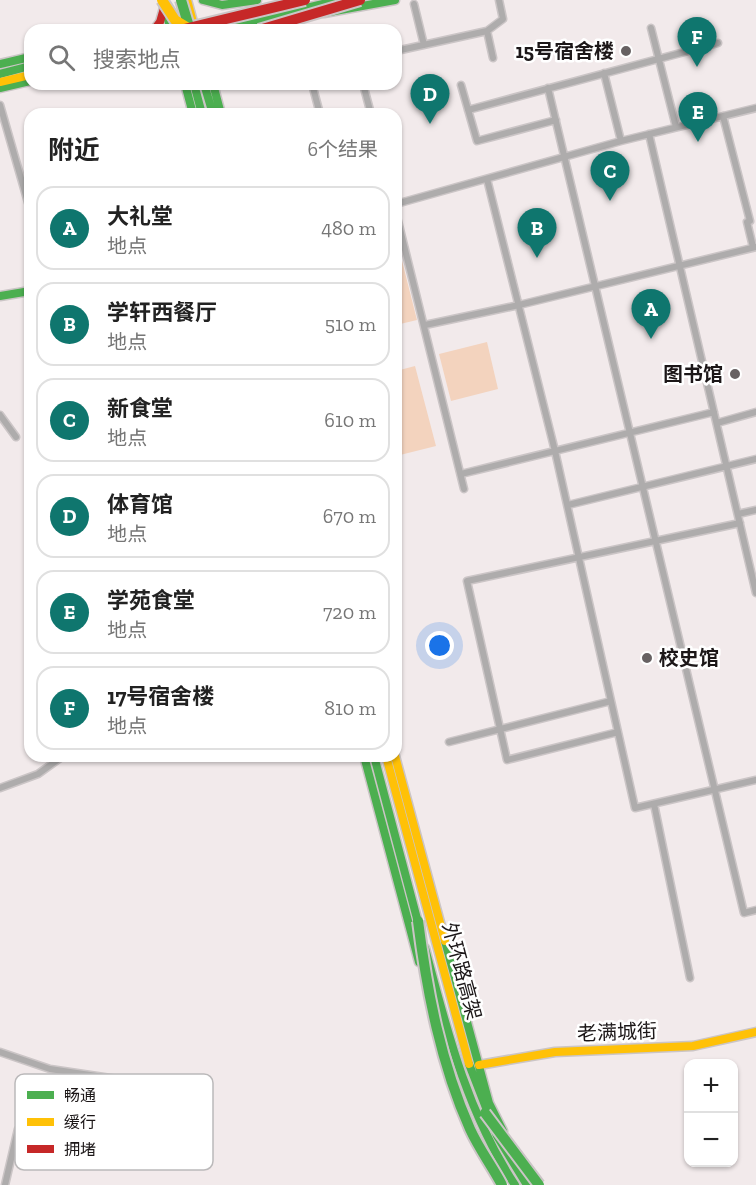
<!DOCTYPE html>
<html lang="zh">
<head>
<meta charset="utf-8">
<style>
  body { margin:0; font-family:"Zilla Slab","Noto Sans SC",serif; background:#f2f2f2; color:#222 }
  .controls { position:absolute; right:18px; bottom:18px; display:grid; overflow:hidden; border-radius:12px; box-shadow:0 2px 4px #0004 }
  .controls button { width:54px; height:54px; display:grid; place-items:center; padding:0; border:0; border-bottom:2px solid #e0e0e0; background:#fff; color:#222; font:30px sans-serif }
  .you { position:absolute; left:440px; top:646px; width:21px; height:21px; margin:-15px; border:4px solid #fff; border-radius:50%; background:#1a73e8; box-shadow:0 0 0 9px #1a73e833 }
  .badge { display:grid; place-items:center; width:39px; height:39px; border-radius:50%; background:#0f766e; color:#fff; font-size:20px; font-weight:700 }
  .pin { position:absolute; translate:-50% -50px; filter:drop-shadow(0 2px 3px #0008) }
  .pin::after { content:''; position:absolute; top:32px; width:21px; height:18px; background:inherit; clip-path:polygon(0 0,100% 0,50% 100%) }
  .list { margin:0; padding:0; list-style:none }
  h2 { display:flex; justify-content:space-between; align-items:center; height:78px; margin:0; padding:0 24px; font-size:26px }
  h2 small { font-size:20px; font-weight:400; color:#767676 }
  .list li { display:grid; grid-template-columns:39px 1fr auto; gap:18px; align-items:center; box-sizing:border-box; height:84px; margin:0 12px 12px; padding:0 12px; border:2px solid #e0e0e0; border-radius:18px }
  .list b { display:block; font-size:22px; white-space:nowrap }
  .list p { margin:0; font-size:20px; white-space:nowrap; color:#767676 }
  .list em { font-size:20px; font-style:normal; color:#767676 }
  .icon { flex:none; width:33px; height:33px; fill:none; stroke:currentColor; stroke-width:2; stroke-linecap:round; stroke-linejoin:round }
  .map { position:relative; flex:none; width:756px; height:1185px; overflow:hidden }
  .search { position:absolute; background:#fff; box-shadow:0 2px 4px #0004; left:24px; top:24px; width:378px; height:66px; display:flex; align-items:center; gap:15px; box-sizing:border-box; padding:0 21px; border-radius:18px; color:#767676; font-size:22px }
  .panel { position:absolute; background:#fff; box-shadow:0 2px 4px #0004; left:24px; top:108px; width:378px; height:654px; border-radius:18px }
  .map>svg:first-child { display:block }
  .green { fill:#f3d3be }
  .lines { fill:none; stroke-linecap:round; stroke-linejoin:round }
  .street-casing { stroke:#cbc5c6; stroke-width:9 }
  .fast-casing { stroke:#cbc5c6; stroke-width:11 }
  .slow-casing { stroke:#cbc5c6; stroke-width:11 }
  .jam-casing { stroke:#cbc5c6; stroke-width:11 }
  .street { stroke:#aeacac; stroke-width:6 }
  .fast { stroke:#4caf50; stroke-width:8 }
  .slow { stroke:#ffc107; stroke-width:8 }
  .jam { stroke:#c62828; stroke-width:8 }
  .fast-bridge-casing { stroke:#cbc5c6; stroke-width:14; stroke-linecap:butt }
  .slow-bridge-casing { stroke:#cbc5c6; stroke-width:14; stroke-linecap:butt }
  .jam-bridge-casing { stroke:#cbc5c6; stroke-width:14; stroke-linecap:butt }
  .fast-bridge { stroke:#4caf50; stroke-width:10 }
  .slow-bridge { stroke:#ffc107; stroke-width:10 }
  .jam-bridge { stroke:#c62828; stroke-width:10 }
  .poi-dot { fill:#676162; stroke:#fff; stroke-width:2 }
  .labels { text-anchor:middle; stroke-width:5; stroke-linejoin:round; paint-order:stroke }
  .poi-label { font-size:20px; font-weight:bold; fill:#1c1718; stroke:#fff; text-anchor:end }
  .street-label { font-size:20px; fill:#1c1718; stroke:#fff }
  .key { fill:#fff; stroke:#bbb9ba; stroke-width:1.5 }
  .key-label { font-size:16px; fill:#1c1718 }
</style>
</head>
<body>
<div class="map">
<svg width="756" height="1185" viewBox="0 0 756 1185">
  <rect width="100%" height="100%" fill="#f2eaeb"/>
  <!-- green -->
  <path class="green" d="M396 237 417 320 396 325Z
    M487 342 498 389 451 401 439 354Z
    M415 366 436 446 396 456V371Z"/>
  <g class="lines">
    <defs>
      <path id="street" d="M414 4 424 45
        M651 28 676 127
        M396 51 487 31
        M493 58 487 31 503 19 499 0
        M604 73 621 141
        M312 84 320 114
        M363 84 371 114
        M461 85 477 141 556 120
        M548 88 744 913 756 910
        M0 105 29 206
        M468 110 718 43
        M723 116 750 221 747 222 753 247
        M649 134 756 593
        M487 179 555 451 635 808 756 780
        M396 204 621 141 756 108
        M396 213 464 489
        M425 325 519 305 756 247
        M0 415 16 437
        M717 423 756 412
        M461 474 714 412
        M568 505 756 459
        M738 514 756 510
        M618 732 507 760 467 581 740 523
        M449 742 611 701
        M0 788 38 774 63 756
        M654 804 690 978
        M0 1052 50 1069 117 1079
        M5 1185 18 1129"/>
      <path id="fast" d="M203 0 222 5 257 0
        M164 6 171 30
        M324 13 395 0
        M216 30 339 0
        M0 64 30 57
        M0 74 30 66
        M185 84 193 114
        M194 84 202 114
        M204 84 213 114
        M213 84 221 114
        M0 88 30 81
        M0 296 30 291
        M364 756 419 962
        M374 756 420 930
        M445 941 489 1103 503 1131
        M425 948C447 1031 467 1112 515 1185
        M469 1064 497 1136 527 1185"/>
      <path id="slow" d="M187 0 193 22
        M0 82 30 75
        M386 756 469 1064
        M395 756 445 941
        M479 1065 555 1052 693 1046 756 1032"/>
      <path id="jam" d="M154 30 160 22 164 8"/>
    </defs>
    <!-- street casing -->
    <use href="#street" class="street-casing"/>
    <!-- fast casing -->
    <use href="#fast" class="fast-casing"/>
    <!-- slow casing -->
    <use href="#slow" class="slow-casing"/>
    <!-- jam casing -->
    <use href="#jam" class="jam-casing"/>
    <!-- street -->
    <use href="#street" class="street"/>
    <!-- fast -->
    <use href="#fast" class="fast"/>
    <!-- slow -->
    <use href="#slow" class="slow"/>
    <!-- jam -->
    <use href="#jam" class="jam"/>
    <defs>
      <path id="fast-bridge" d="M181 0 190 30
        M418 921C427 992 441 1064 470 1129 479 1149 492 1166 502 1185
        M485 1113 539 1185"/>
      <path id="slow-bridge" d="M162 0 175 20 190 29"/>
      <path id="jam-bridge" d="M180 30 305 0
        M259 30 360 0"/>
    </defs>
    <!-- fast-bridge casing -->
    <use href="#fast-bridge" class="fast-bridge-casing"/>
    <!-- slow-bridge casing -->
    <use href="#slow-bridge" class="slow-bridge-casing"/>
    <!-- jam-bridge casing -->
    <use href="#jam-bridge" class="jam-bridge-casing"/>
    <!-- fast-bridge -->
    <use href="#fast-bridge" class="fast-bridge"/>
    <!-- slow-bridge -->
    <use href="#slow-bridge" class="slow-bridge"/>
    <!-- jam-bridge -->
    <use href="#jam-bridge" class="jam-bridge"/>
  </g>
  <!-- markers -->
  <g class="poi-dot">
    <circle cx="626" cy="51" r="6"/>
    <circle cx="735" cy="374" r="6"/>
    <circle cx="647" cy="658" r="6"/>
  </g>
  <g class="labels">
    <!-- poi labels -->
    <g class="poi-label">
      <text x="614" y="58">15号宿舍楼</text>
      <text x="723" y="381">图书馆</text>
      <text x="659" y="665" text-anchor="start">校史馆</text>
    </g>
    <!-- street labels -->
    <g class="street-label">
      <text transform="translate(462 971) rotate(75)" y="7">外环路高架</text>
      <text transform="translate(617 1032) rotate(-2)" y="7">老满城街</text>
    </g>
  </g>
  <!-- legend -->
  <rect x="15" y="1074" width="198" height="96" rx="9" class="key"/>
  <rect x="27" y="1091" width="27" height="8" fill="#4caf50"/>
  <rect x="27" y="1118" width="27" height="8" fill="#ffc107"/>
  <rect x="27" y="1145" width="27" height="8" fill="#c62828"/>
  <g class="key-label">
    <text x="64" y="1101">畅通</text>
    <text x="64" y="1128">缓行</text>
    <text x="64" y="1155">拥堵</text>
  </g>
</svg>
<div class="controls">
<button>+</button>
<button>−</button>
</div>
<div class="you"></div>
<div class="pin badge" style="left:651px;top:339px">A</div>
<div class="pin badge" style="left:537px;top:258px">B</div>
<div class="pin badge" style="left:610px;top:201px">C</div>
<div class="pin badge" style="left:430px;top:124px">D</div>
<div class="pin badge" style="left:698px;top:142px">E</div>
<div class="pin badge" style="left:697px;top:67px">F</div>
<div class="search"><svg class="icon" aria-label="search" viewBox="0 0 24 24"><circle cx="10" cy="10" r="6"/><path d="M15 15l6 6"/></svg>搜索地点</div>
<section class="panel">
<h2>附近<small>6个结果</small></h2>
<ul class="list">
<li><span class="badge">A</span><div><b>大礼堂</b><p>地点</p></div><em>480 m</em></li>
<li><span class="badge">B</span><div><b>学轩西餐厅</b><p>地点</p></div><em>510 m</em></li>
<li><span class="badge">C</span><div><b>新食堂</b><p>地点</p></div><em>610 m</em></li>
<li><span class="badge">D</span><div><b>体育馆</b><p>地点</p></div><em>670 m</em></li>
<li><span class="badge">E</span><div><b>学苑食堂</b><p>地点</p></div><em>720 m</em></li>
<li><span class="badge">F</span><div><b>17号宿舍楼</b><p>地点</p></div><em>810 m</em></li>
</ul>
</section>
</div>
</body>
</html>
